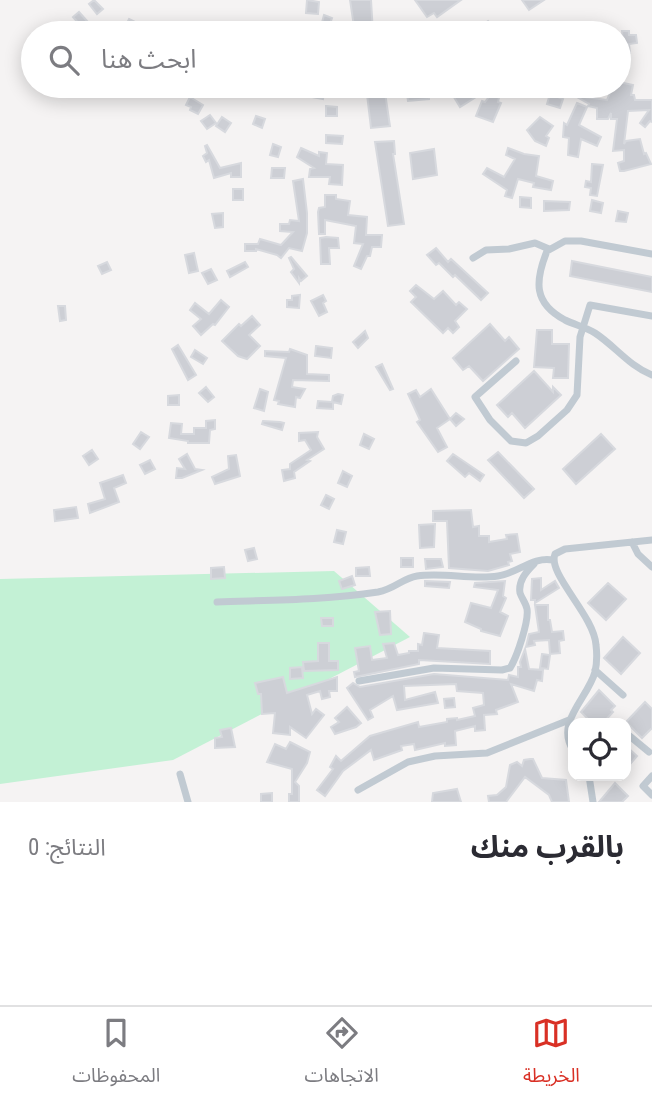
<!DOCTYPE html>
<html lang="ar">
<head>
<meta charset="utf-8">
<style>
  body { margin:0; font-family:"Roboto Condensed","Noto Sans Arabic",sans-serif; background:#f7f7f7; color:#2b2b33; direction:rtl }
  .controls { position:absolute; right:21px; bottom:21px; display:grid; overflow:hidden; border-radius:14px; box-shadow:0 4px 18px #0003 }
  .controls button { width:63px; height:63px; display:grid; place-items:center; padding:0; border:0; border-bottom:2px solid #e1e1e2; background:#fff; color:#2b2b33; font:35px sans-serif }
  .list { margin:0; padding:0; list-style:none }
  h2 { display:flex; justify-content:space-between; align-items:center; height:91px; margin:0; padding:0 28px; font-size:30px }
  h2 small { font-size:23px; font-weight:400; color:#7c7c81 }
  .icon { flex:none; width:38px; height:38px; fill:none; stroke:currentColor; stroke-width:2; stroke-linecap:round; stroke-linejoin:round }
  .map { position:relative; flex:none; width:652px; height:802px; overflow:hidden; direction:ltr }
  .search { position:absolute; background:#fff; box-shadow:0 4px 18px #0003; left:21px; right:21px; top:21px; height:77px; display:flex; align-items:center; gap:18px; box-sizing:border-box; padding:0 24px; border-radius:38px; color:#7c7c81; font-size:26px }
  .sheet { height:203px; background:#fff }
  nav { display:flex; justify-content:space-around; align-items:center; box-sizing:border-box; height:98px; border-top:2px solid #e1e1e2; background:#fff; font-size:19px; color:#7c7c81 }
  nav a { display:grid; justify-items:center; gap:4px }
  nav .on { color:#d93025 }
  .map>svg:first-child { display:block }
  .green { fill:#c3f1d5 }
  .building { fill:#cdcfd5; stroke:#d7d9de; stroke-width:2 }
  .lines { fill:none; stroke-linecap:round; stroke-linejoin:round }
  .street { stroke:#c1cad2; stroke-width:7 }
</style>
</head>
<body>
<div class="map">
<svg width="652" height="802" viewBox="0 0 652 802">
  <rect width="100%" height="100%" fill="#f5f3f3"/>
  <!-- green -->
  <path class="green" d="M334 571 410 637 173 760 0 784V579Z"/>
  <!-- building -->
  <path class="building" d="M94 0 103 9 97 14 89 4Z
    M307 0 319 2 318 14 306 13Z
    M350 0H371L373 33H355Z
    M415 0H461L437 17 434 13 427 17Z
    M522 0H544L529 10Z
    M79 12 87 21 81 26 73 17Z
    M324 15 332 18 327 33 320 30Z
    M129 19 137 23 132 33H122Z
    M488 21 499 33H480L477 30Z
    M622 31H629V35H636L637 43 629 44 630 53H620L619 41H623Z
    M619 82 633 85 631 95H634L635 100H652V122L650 121 645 127 640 123 649 110 628 111 624 144 626 141 640 139 644 154 646 153 651 164 624 171H620L618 163 624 161V150L613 151 617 119H611V113L608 119H597V108L588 106 589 104 575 96 584 97 570 94 572 86H587L584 97 607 100 613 86H619Z
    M303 86H310L315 89 324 91 323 99 307 96 299 90Z
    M366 86H384L390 126 371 128Z
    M406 86H428L429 99 408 101Z
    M455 86H468L476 97 460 107 449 89Z
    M490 91 500 93 498 102 501 103 493 122 476 116 482 101 485 102 488 98Z
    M550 94 563 99 560 108 547 104Z
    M190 97 203 105 198 114 190 110 191 107 186 105Z
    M577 103 587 107 579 125 601 137 597 146 581 139 578 157 568 155 569 138 563 137 564 123 567 125Z
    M326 106 337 107V116H326Z
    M210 115 216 123 207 129 201 121Z
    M256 116 265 119 262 128 253 124Z
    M222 117 231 123 225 132 216 126Z
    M540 117 553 126 546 136 549 138 546 146 535 141 527 130Z
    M326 135 343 136 342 144 326 143Z
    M394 141 395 154H393L404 224 388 226 375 142Z
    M273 144 281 147 278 157 270 155Z
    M207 145 220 168 241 163V177H231V173L214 178 209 160 206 162 203 156 207 153 205 146Z
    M301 148 319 156V152L327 153 326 164 343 165 342 185 329 184 330 177H309L310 169 314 168 297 157Z
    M508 148 524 154 539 156 536 176 553 181 551 190 533 187 534 183 518 179 512 198 505 196 507 190 483 174 487 168 504 177 515 159 506 155Z
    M434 149 437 175 413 179 410 153Z
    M592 164 603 165 597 196 590 195 591 188 585 187 586 181 591 182Z
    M272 168H285L284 178H271Z
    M303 179 307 213V233L302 251 289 248 281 258 277 255 256 249V251H245V244H258L260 239 281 245 293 232 280 231V224H289L290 220 299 221 293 181Z
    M233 189H243V200H233Z
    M325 195H336V199L350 201 348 215 367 217 366 235H382L381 247H372L370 256H367L361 269 354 266 363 244 354 243 356 226 325 220V234H319L318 212 319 208 325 207Z
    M520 197 531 198V208L520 207Z
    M592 200 603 203 601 213 590 211Z
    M544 201 570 202 569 210 544 211Z
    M618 211 628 213 626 222 616 221Z
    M223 213V227L215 228 212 214Z
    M326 237 338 238 339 248H329L330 264H321L320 238Z
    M436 248 448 262 451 259 488 293 481 300 455 275 453 277 439 263 436 265 427 255Z
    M194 253 198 271 189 273 185 255Z
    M291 257 307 276 301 281 299 278V283L291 272 294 269 289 258Z
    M572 261 652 277V292L570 276Z
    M107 262 111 270 102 274 98 266Z
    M245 262 248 267 230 277 227 271Z
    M211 269 217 280 208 284 202 273Z
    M416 285 434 299 443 291 456 305 459 302 467 309 455 321 459 327 453 333 448 328 443 333 411 302 416 297 410 291Z
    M300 295 299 308 287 307V300H292V296Z
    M323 295 326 301 323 303 327 312 319 316 311 301Z
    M221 300 229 307 215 325 213 324 201 335 193 326 201 319 190 310 195 303 209 314Z
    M58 306H65L66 320 60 321Z
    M252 316 260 325 249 335 260 346 247 359 238 356 222 341 239 324 241 326Z
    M490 324 505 341 509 337 519 349 483 381 469 366 463 370 453 358Z
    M537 330H552V344H569L568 378H553L554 368 534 367Z
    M365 331 368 338 358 348 353 342Z
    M178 345 196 375 188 380 172 349Z
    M316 346 332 348 331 358 315 356Z
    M290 349 307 355V374L329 375V381L293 380 292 387 305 389 300 398 296 397 295 407 278 404 279 401 274 400 286 358 265 356V351L289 352Z
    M195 350 207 358 203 364 191 357Z
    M382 364 393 389 390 390 376 367Z
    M534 371 553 392V387L561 395 525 428 512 413 508 417 497 405Z
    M206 387 214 397 208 402 199 393Z
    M260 389 268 392 264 411 254 408Z
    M431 389 450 419 437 428 447 447 438 452 417 422 420 420 408 394 416 390 420 397Z
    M338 394 343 395 341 404 333 402V409L317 408 318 401 332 402 333 396Z
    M179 395V405H168V396Z
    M456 413 464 419 456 426 450 419Z
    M215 420V429L210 430 209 443H188V441L169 438 171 423 182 424 181 434H194V428H206V421Z
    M263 421 280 422 284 423 282 430 262 424Z
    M141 432 149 437 140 449 133 444Z
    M318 432 317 437 324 449 307 460 310 461 294 472 295 478 284 481 282 470 290 469V464L311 450 305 440 299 441V433Z
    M364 434 374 439 369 449 360 445Z
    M601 434 615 449 576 484 563 469Z
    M92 450 98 459 89 465 83 456Z
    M498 452 534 489 524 498 488 460Z
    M187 454 195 469 202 470 182 478H176L177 468 185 469 179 459Z
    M453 454 484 475 480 481 469 473 465 477 447 461Z
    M236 455 240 476 215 484 212 477 229 469 228 456Z
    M150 460 155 469 145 474 140 465Z
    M343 471 352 476 347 487 338 483Z
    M123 475 126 483 114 488 119 502 90 513 88 504 105 499 100 483Z
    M326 495 334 499 329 509 321 505Z
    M76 507 78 518 55 521 54 510Z
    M471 510 473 527 479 526V536H489V542L507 539 506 535 517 534 520 552 510 554 512 561 508 562 509 565 488 571 449 568 447 521H433V511Z
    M435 524 434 547 420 548 419 525Z
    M337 530 346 532 343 544 334 542Z
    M254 548 257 559 248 561 245 550Z
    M401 558H413V567H401Z
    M425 559H441L443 567 426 569Z
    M224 567 225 578 211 579V568Z
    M369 567 370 576H356V568Z
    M352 576 355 585 342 589 339 581Z
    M541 578V590L555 581 559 588 535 603V600H531L532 579Z
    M425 581 450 582 449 588 425 586Z
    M505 581 503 596 506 598 500 612 508 616 500 636 481 631V629L465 622 471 603 491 608 498 590 474 587 475 583Z
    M608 583 626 599 606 620 588 603Z
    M535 605H548V620H550L552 632 563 631 564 640 559 641 560 653 550 654 549 640 534 641 535 645 526 647 529 634 539 632Z
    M390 611 391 634 380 635 375 612Z
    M321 618H333V626H322Z
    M424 633 439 635 437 648 490 651V664L419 660V664L355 677 354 672 359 671 355 648 370 646 372 660 387 658 383 644 394 643 398 655 409 653V651H418V644L422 645Z
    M623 637 640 653 621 674 604 658Z
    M318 643H329V661H338V670L304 671 303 662 318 661Z
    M525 649 529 669 543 670 542 681 537 680 534 691 511 684 518 702 496 710 497 714 484 715 485 730 475 731V726L455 731 456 745 445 746V743L415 750 414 744 401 746 402 750 374 760 371 750 343 771 325 796 317 790 333 769 330 767 336 756 341 761 370 736 418 722 419 727 447 722V719L457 718V720L475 716 473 708 484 705 483 693 457 691 456 684 404 686 405 700 435 692 438 703 397 710 393 696 370 710 373 717 368 720 347 688 353 683 360 687 434 674 508 680 509 675 518 677V667H521L520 662Z
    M542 654 550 655 548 669 540 668Z
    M302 667 303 678 290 679V668Z
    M283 677 287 693 337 677V691H329L330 697 322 699 320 691 307 695 312 714 316 709 324 715 306 738 290 727V735L273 733 275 713 262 714 261 694H258L255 683Z
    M599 690 615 706 611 710 613 712 603 723H592L581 712Z
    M454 698 455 707 445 708 444 699Z
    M645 702 652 709V728L642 738 626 722Z
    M347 707 361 723 356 727 335 734 331 727 339 722 335 718Z
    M231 728 235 747 215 748V738L222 737 220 730Z
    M290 742 310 752 307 763 295 782 299 786V802H289V794H292V769L267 762 275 744 286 749Z
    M626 746 637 756 626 769Z
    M530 759H533L542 778 566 780 569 802H552L549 795 525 777 506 802H489L488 796 497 795 506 787 510 765 517 762 522 766 524 760Z
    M615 783 628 796 622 802H599Z
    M457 789 461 802H432L433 793Z
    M272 793V802H261V794Z"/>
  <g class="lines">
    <!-- street -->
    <path class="street" d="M652 254 581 241H565L547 251C535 281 533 303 565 320 575 325 586 327 595 333 615 346 629 366 652 375
      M473 258 486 250 509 249 535 243 549 249
      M516 361 475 397 490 420 511 441 526 443 538 436 567 410 577 395 580 337 590 305 652 316
      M632 542 638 554 652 567
      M217 602C271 600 325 600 378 592 395 589 403 578 417 576 444 572 471 580 498 576 518 573 533 556 553 560
      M595 670 623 695
      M359 681 434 668 502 670 510 668C517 657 529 621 527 609 526 603 522 599 520 593 518 581 526 572 534 564
      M626 733 649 752
      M573 750C555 722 588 698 595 672 597 663 597 653 596 645 594 615 547 574 555 554L565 549 652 540
      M180 774 188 802
      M589 776 593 802
      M652 776 643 786 652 795
      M358 790 408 762 435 756 487 753 569 720"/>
  </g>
</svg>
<div class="controls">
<button><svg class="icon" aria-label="locate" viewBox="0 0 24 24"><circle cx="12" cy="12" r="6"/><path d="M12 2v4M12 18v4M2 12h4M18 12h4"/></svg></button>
</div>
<div class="search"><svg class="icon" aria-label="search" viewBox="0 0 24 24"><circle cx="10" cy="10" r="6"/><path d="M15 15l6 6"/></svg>ابحث هنا</div>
</div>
<section class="sheet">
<h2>بالقرب منك<small>النتائج: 0</small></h2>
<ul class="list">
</ul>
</section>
<nav>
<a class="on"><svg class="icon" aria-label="map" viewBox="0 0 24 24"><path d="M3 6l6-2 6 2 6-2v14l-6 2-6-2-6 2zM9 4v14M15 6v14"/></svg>الخريطة</a>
<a><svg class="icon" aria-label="directions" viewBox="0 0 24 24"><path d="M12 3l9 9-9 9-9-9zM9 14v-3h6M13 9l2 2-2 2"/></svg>الاتجاهات</a>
<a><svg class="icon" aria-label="saved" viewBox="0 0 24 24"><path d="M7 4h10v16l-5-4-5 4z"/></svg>المحفوظات</a>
</nav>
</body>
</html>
